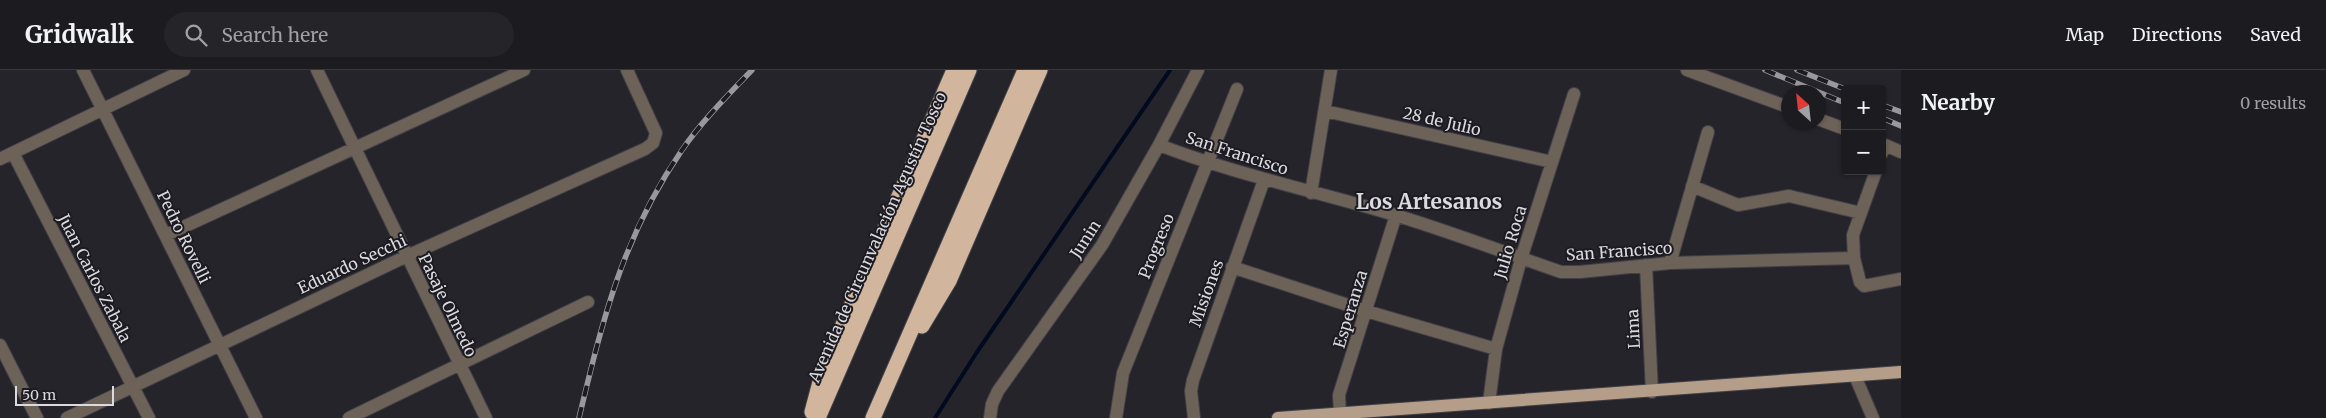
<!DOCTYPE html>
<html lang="en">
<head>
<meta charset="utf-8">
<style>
  body { margin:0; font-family:Merriweather,serif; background:#252429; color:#f1f3f6 }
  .controls { position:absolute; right:15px; top:15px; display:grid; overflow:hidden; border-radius:5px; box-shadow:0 1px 4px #0004 }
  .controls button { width:45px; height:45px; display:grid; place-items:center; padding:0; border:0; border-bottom:1px solid #3a393e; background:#1c1b20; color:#f1f3f6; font:25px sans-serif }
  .compass { position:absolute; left:1781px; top:15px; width:45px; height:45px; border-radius:50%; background:#1c1b20; box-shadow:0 1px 4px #0004; rotate:333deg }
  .scale { position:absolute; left:15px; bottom:12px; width:99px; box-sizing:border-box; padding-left:5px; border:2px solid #dbdadf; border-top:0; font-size:14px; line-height:18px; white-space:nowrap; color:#dbdadf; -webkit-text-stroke:4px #1c1b21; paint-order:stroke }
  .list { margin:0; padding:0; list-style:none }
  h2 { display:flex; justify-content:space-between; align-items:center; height:65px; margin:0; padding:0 20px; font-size:21px }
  h2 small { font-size:16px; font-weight:400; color:#a0a1a5 }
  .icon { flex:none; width:28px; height:28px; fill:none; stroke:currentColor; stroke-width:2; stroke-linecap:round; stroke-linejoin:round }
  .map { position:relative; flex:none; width:1901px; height:348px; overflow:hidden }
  header { display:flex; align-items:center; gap:30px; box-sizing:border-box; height:70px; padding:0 25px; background:#1c1b20; border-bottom:1px solid #3a393e }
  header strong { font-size:24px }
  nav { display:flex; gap:28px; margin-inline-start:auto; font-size:18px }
  .search { width:350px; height:45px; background:#252429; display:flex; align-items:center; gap:12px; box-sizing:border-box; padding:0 18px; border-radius:28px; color:#a0a1a5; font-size:19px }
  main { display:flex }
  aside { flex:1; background:#1c1b20 }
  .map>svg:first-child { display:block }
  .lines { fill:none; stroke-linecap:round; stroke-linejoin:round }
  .stream { stroke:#010a1e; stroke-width:4 }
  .minor-casing { stroke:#434148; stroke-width:14 }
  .major-casing { stroke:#434148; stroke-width:14 }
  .highway-casing { stroke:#434148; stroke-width:17 }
  .minor { stroke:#6d6258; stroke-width:12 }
  .major { stroke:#b59e89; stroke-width:12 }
  .highway { stroke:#d1b69d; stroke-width:15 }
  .rail-casing { stroke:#99989e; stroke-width:5.5 }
  .rail { stroke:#1c1b21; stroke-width:4; stroke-dasharray:11; stroke-linecap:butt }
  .labels { text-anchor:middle; stroke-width:4; stroke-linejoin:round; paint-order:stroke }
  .street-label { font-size:16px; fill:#dbdadf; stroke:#1c1b21 }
  .district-label { font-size:21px; font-weight:bold; fill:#dbdadf; stroke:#1c1b21 }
</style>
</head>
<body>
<header>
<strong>Gridwalk</strong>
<div class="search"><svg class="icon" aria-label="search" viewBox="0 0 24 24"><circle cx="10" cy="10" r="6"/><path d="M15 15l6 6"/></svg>Search here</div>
<nav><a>Map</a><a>Directions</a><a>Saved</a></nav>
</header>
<main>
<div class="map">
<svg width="1901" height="348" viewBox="0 0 1901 348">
  <rect width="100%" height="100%" fill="#26242b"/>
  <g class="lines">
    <!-- stream -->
    <path class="stream" d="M935 348 977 282 1170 0"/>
    <defs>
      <path id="minor" d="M83 0 256 348
        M317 0 486 348
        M1687 0 1788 37
        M1325 41 1552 92
        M1818 49 1845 59
        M1159 75C1237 105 1316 121 1395 145 1451 162 1506 183 1561 202H1580L1670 193 1854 188 1860 212 1864 216 1901 209
        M13 83 149 348
        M1882 83 1885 75 1901 82
        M0 89 184 0
        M1692 116 1738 135 1789 126 1861 143
        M1311 123 1331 0
        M166 165 524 0
        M1854 188 1853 165 1876 101
        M1670 193 1708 62
        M1646 195 1652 322
        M1232 197 1366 241 1496 279
        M0 275 37 348
        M1855 306 1873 348
        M1489 333 1496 279 1521 189 1574 24
        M1340 344 1339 325 1396 145
        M67 348 407 186 645 79 653 73 656 63 627 0
        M349 348 588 232
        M990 348 992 334 998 321 1102 175 1159 75 1198 0
        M1116 348 1123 303 1237 19
        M1194 348 1191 321 1193 310 1264 110"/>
      <path id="major" d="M1278 348 1901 302"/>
      <path id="highway" d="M922 256 949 211 1040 0
        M812 342 823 301 954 0
        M818 348 969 0
        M873 348 1025 0"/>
    </defs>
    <!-- minor casing -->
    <use href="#minor" class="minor-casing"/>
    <!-- major casing -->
    <use href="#major" class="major-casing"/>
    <!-- highway casing -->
    <use href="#highway" class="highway-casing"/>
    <!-- minor -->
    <use href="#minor" class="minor"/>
    <!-- major -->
    <use href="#major" class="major"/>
    <!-- highway -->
    <use href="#highway" class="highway"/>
    <defs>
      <path id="rail" d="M1765 0 1845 33
        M1797 0 1845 19
        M1882 35 1901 42
        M1882 48 1901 56
        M579 348C603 248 623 166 682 80 702 51 728 25 752 0"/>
    </defs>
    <!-- rail casing -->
    <use href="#rail" class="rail-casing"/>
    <!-- rail -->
    <use href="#rail" class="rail"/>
  </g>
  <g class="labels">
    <!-- street labels -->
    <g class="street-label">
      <text transform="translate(1442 51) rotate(13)" y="6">28 de Julio</text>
      <text transform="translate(1237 83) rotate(18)" y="6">San Francisco</text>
      <text transform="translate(184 167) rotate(64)" y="6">Pedro Rovelli</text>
      <text transform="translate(877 167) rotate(-66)" y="6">Avenida de Circunvalación Agustín Tosco</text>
      <text transform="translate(1085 169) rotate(-57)" y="6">Junin</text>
      <text transform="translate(1510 172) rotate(-73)" y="6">Julio Roca</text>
      <text transform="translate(1156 176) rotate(-68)" y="6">Progreso</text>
      <text transform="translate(1619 181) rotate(-4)" y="6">San Francisco</text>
      <text transform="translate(352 194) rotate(-25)" y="6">Eduardo Secchi</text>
      <text transform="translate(95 208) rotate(63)" y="6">Juan Carlos Zabala</text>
      <text transform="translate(1206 223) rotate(-70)" y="6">Misiones</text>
      <text transform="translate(448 235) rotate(64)" y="6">Pasaje Olmedo</text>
      <text transform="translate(1350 239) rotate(-73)" y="6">Esperanza</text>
      <text transform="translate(1633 259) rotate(-93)" y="6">Lima</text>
    </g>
    <!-- district labels -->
    <g class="district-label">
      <text x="1429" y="139">Los Artesanos</text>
    </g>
  </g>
</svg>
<div class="controls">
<button>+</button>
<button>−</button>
</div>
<svg class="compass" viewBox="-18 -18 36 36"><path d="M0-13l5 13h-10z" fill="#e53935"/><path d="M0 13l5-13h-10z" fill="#a0a1a5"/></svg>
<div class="scale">50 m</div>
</div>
<aside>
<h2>Nearby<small>0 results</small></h2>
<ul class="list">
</ul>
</aside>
</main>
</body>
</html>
